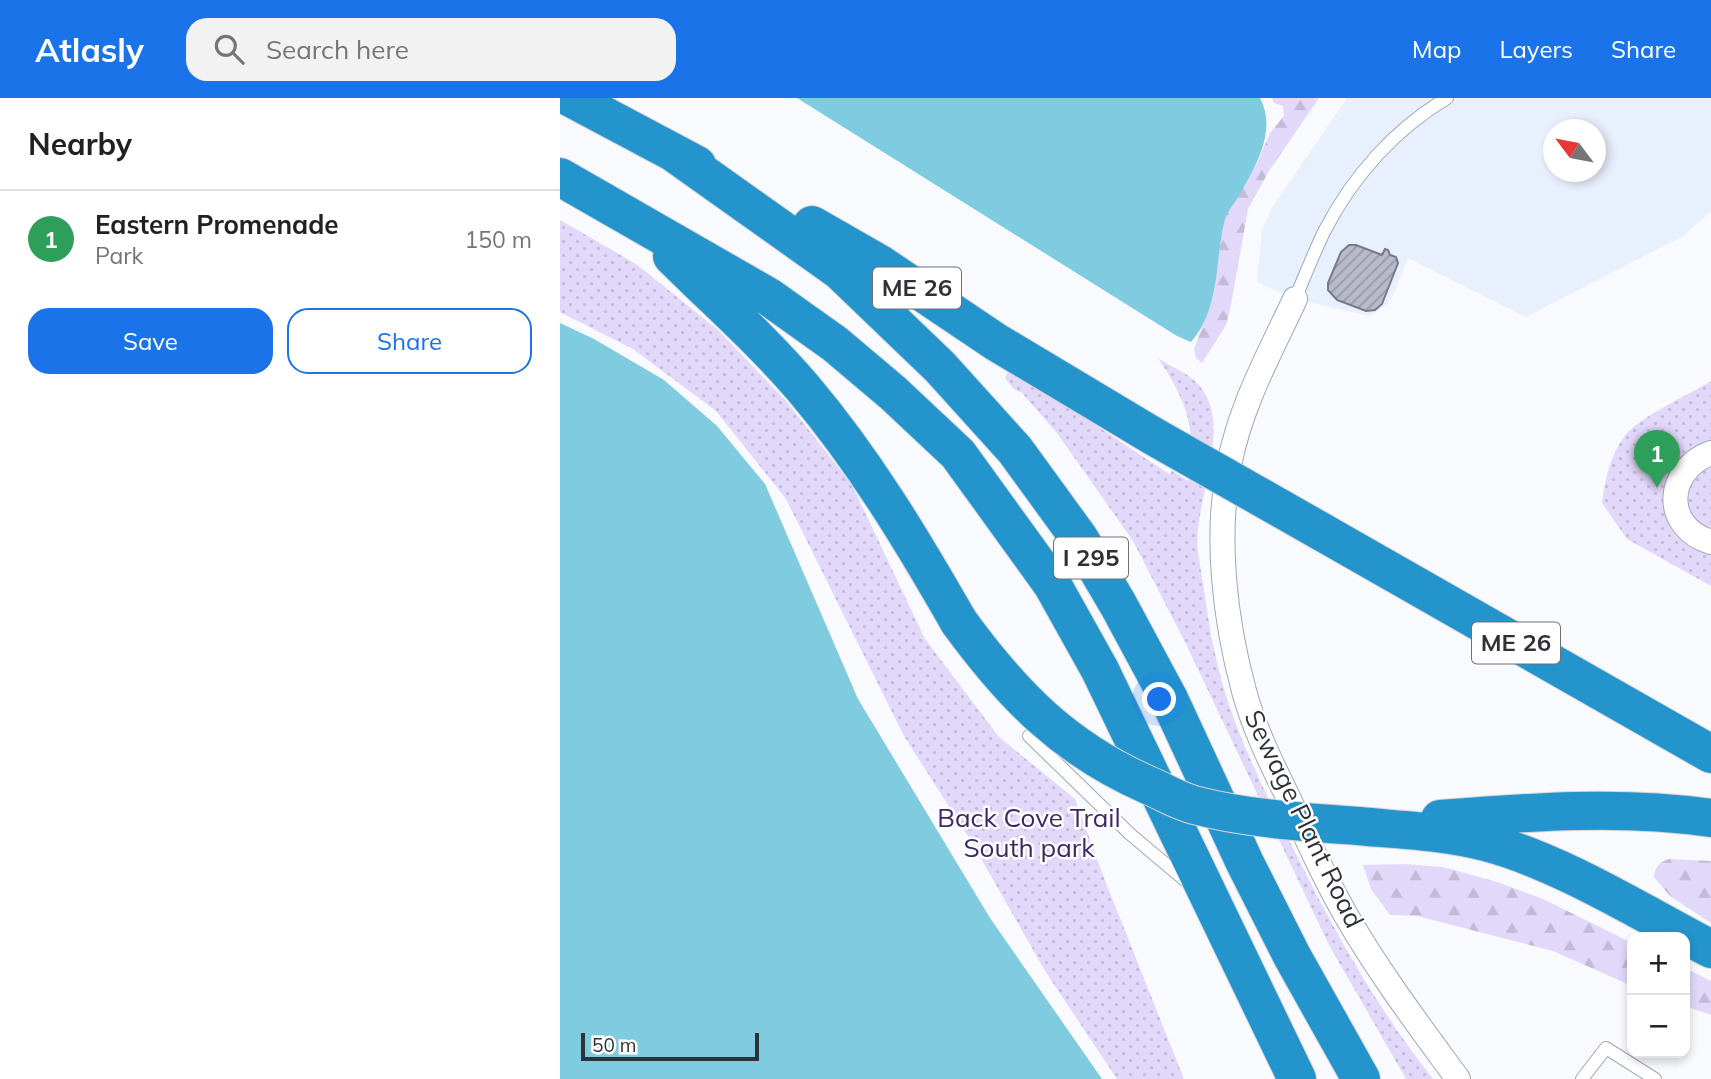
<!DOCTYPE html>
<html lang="en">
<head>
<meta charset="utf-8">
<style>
  body { margin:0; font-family:Mulish,sans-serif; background:#f2f2f2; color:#202124 }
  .controls { position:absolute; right:21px; bottom:21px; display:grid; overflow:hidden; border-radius:14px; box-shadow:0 4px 10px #0003 }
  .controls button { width:63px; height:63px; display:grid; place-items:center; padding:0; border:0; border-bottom:2px solid #e0e0e0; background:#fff; color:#202124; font:35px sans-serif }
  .compass { position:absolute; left:983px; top:21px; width:63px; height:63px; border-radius:50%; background:#fff; box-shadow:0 4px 10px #0003; rotate:302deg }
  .scale { position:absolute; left:21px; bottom:18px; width:178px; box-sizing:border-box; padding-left:7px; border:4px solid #2e3238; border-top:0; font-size:19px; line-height:24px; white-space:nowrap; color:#2e3238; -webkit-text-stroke:5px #fff; paint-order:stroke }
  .you { position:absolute; left:600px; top:602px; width:24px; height:24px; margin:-18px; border:5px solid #fff; border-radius:50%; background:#1a73e8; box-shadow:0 0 0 10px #1a73e833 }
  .badge { display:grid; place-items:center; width:46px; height:46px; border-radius:50%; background:#1a73e8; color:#fff; font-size:23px; font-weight:700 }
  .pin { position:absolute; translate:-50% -58px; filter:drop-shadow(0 2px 4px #0008) }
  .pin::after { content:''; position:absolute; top:37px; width:24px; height:21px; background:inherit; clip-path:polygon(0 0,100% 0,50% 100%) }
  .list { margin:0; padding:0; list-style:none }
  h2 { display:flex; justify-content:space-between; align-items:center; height:91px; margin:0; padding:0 28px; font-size:30px }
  h2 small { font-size:23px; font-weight:400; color:#757577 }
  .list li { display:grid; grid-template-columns:46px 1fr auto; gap:21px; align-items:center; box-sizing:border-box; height:98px; padding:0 28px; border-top:2px solid #e0e0e0 }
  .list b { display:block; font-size:26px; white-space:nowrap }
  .list p { margin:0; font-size:23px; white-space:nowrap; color:#757577 }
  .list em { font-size:23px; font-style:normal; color:#757577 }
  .actions { display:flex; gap:14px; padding:21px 28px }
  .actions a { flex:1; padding:16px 0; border:2px solid #1a73e8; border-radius:21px; text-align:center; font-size:24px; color:#1a73e8 }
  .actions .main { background:#1a73e8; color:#fff }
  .icon { flex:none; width:38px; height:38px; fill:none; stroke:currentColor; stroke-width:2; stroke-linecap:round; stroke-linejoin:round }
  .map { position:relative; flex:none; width:1151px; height:981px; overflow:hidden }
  header { display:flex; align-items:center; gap:42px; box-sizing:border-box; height:98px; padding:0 35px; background:#1a73e8; color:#fff }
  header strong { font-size:33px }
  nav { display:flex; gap:38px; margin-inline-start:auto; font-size:24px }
  .search { width:490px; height:63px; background:#f2f2f2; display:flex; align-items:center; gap:18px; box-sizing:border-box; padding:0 24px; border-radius:21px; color:#757577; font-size:26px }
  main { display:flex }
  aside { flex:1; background:#fff }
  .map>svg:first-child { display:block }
  .built { fill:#e8f0fd; fill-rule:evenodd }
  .grass { fill:url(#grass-dots) }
  .forest { fill:url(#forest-firs) }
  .water { fill:#7fcbdf }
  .building { fill:url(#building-hatch); stroke:#777988; stroke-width:2 }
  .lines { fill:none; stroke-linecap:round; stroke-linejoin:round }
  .service-casing { stroke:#9ea8b6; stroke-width:14 }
  .minor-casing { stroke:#9ea8b6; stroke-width:26 }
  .motorway-casing { stroke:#d5d6d7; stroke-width:40 }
  .service { stroke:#fff; stroke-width:12 }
  .minor { stroke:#fff; stroke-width:24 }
  .motorway { stroke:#2494cd; stroke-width:38 }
  .motorway-bridge-casing { stroke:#d5d6d7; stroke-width:40; stroke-linecap:butt }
  .motorway-bridge { stroke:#2494cd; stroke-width:38 }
  .labels { text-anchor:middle; stroke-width:5; stroke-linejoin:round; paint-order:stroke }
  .shield { fill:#fff; stroke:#6d7074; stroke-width:2 }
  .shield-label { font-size:24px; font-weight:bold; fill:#2e3238 }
  .park-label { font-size:26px; fill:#412667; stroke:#fff }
  .street-label { font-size:26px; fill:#2e3238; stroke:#fff }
</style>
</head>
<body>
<header>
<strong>Atlasly</strong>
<div class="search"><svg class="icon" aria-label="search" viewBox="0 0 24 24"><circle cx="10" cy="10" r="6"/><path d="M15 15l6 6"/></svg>Search here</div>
<nav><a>Map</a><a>Layers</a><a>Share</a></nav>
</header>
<main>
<aside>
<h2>Nearby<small></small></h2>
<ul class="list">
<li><span class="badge" style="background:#2e9e5b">1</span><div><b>Eastern Promenade</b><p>Park</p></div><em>150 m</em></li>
</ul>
<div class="actions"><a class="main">Save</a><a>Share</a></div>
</aside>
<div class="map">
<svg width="1151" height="981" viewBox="0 0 1151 981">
  <defs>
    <pattern id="grass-dots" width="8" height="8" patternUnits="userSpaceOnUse" patternTransform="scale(1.75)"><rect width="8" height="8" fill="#e2d8fa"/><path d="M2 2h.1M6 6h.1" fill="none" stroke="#c2bad7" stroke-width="1.8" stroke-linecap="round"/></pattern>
    <pattern id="forest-firs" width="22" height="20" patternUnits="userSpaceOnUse" patternTransform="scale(1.75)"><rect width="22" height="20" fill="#e2d8fa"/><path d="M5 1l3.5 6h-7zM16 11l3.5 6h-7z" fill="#c2bad7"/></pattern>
    <pattern id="building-hatch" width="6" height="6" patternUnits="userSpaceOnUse" patternTransform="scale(1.75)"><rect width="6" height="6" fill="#b8baca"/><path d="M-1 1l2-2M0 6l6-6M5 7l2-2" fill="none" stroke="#9698a5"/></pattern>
  </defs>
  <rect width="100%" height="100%" fill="#f8fafd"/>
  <!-- built -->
  <path class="built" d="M787 0H1151V113L1123 138 966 219 848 160 832 200 827 207 809 218 735 201 697 184 702 132 712 110ZM993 32H1036V74H993Z"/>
  <!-- grass -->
  <path class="grass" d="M0 122 76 166 157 231 226 303 292 387 365 541 439 639 515 701 546 785 624 981H557L485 873 411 743 344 638 226 401 156 313 73 251 0 214Z
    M599 261C610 268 625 274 635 283 680 326 628 407 639 461 645 494 648 528 656 560 669 620 697 678 724 732 767 820 812 904 873 981H846L769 847 626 546 573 443 497 335 462 295 454 291 445 280 450 270 609 376 612 373 628 383C637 330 627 305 599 261Z
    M1151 283V488L1067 441 1042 405C1045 382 1050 358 1064 339 1078 319 1129 297 1151 283Z"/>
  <!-- forest -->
  <path class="forest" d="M712 0H759L709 73 688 111 670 212 666 227 642 265 636 260 634 251 652 202 664 121 697 65 710 35 724 18 723 8 714 5Z
    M1109 761 1151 763V825L1110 798 1094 779C1095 769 1099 764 1109 761Z
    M844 766 883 769 937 784 983 801 1072 845V888L993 853 857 818 830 817 811 791 803 767Z
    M1125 870 1151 883V917L1125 908Z"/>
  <!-- water -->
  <path class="water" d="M237 0H700C718 34 694 71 677 101 672 108 666 116 664 125 655 164 660 211 631 244L617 238Z
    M0 225 34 241 104 282 157 328 205 386 298 601 430 820 542 981H0Z"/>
  <!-- building -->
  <path class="building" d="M789 147H796L822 157 825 151 828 152 830 157 836 159 838 165 822 206 815 212 806 213 777 202 768 192V185L781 154Z"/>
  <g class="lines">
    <defs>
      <path id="service" d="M735 201C745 178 754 154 765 132 793 78 835 31 887 0
        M469 638 570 736 627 784
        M1022 981 1046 950 1095 981"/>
      <path id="minor" d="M735 201C710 255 680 308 669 368 655 440 665 523 684 593 694 630 712 667 729 701 747 741 765 781 787 819 820 876 860 929 898 981
        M1151 355C1105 372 1102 429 1151 444"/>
      <path id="motorway" d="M11 0 137 67
        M114 55 280 173 380 269 455 352 519 440 559 508 609 601 685 765 732 858 801 981
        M0 79 209 199 275 246 333 295 398 356 492 486 540 572 737 981
        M252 127 320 166 436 244 593 338
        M112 158C156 202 203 243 243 290 304 362 352 442 399 524
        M762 434 1151 656
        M880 721C970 714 1061 707 1151 720
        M798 728C839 732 884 733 925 744 999 763 1082 815 1151 851"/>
    </defs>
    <!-- service casing -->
    <use href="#service" class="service-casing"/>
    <!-- minor casing -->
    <use href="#minor" class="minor-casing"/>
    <!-- motorway casing -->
    <use href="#motorway" class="motorway-casing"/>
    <!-- service -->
    <use href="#service" class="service"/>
    <!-- minor -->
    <use href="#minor" class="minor"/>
    <!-- motorway -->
    <use href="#motorway" class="motorway"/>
    <defs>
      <path id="motorway-bridge" d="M593 338 762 434
        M399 524C453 598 505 651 590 688 604 694 619 703 634 707 688 721 743 724 798 728"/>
    </defs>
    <!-- motorway-bridge casing -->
    <use href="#motorway-bridge" class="motorway-bridge-casing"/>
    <!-- motorway-bridge -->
    <use href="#motorway-bridge" class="motorway-bridge"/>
  </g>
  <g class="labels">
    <!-- shield labels -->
    <g class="shield">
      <rect x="313" y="169.5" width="88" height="41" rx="5"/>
      <rect x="494" y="439.5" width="74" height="41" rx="5"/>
      <rect x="912" y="524.5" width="88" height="41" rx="5"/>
    </g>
    <g class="shield-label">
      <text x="357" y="198">ME 26</text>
      <text x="531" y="468">I 295</text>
      <text x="956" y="553">ME 26</text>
    </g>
    <!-- park labels -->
    <g class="park-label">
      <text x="469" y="729">Back Cove Trail<tspan x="469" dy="30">South park</tspan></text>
    </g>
    <!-- street labels -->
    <g class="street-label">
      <text transform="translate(744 721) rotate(64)" y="9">Sewage Plant Road</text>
    </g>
  </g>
</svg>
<div class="controls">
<button>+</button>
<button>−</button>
</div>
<svg class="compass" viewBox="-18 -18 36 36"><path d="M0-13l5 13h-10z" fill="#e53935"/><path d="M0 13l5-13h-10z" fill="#757577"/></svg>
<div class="scale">50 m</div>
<div class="you"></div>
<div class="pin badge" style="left:1097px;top:390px;background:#2e9e5b">1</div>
</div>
</main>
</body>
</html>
